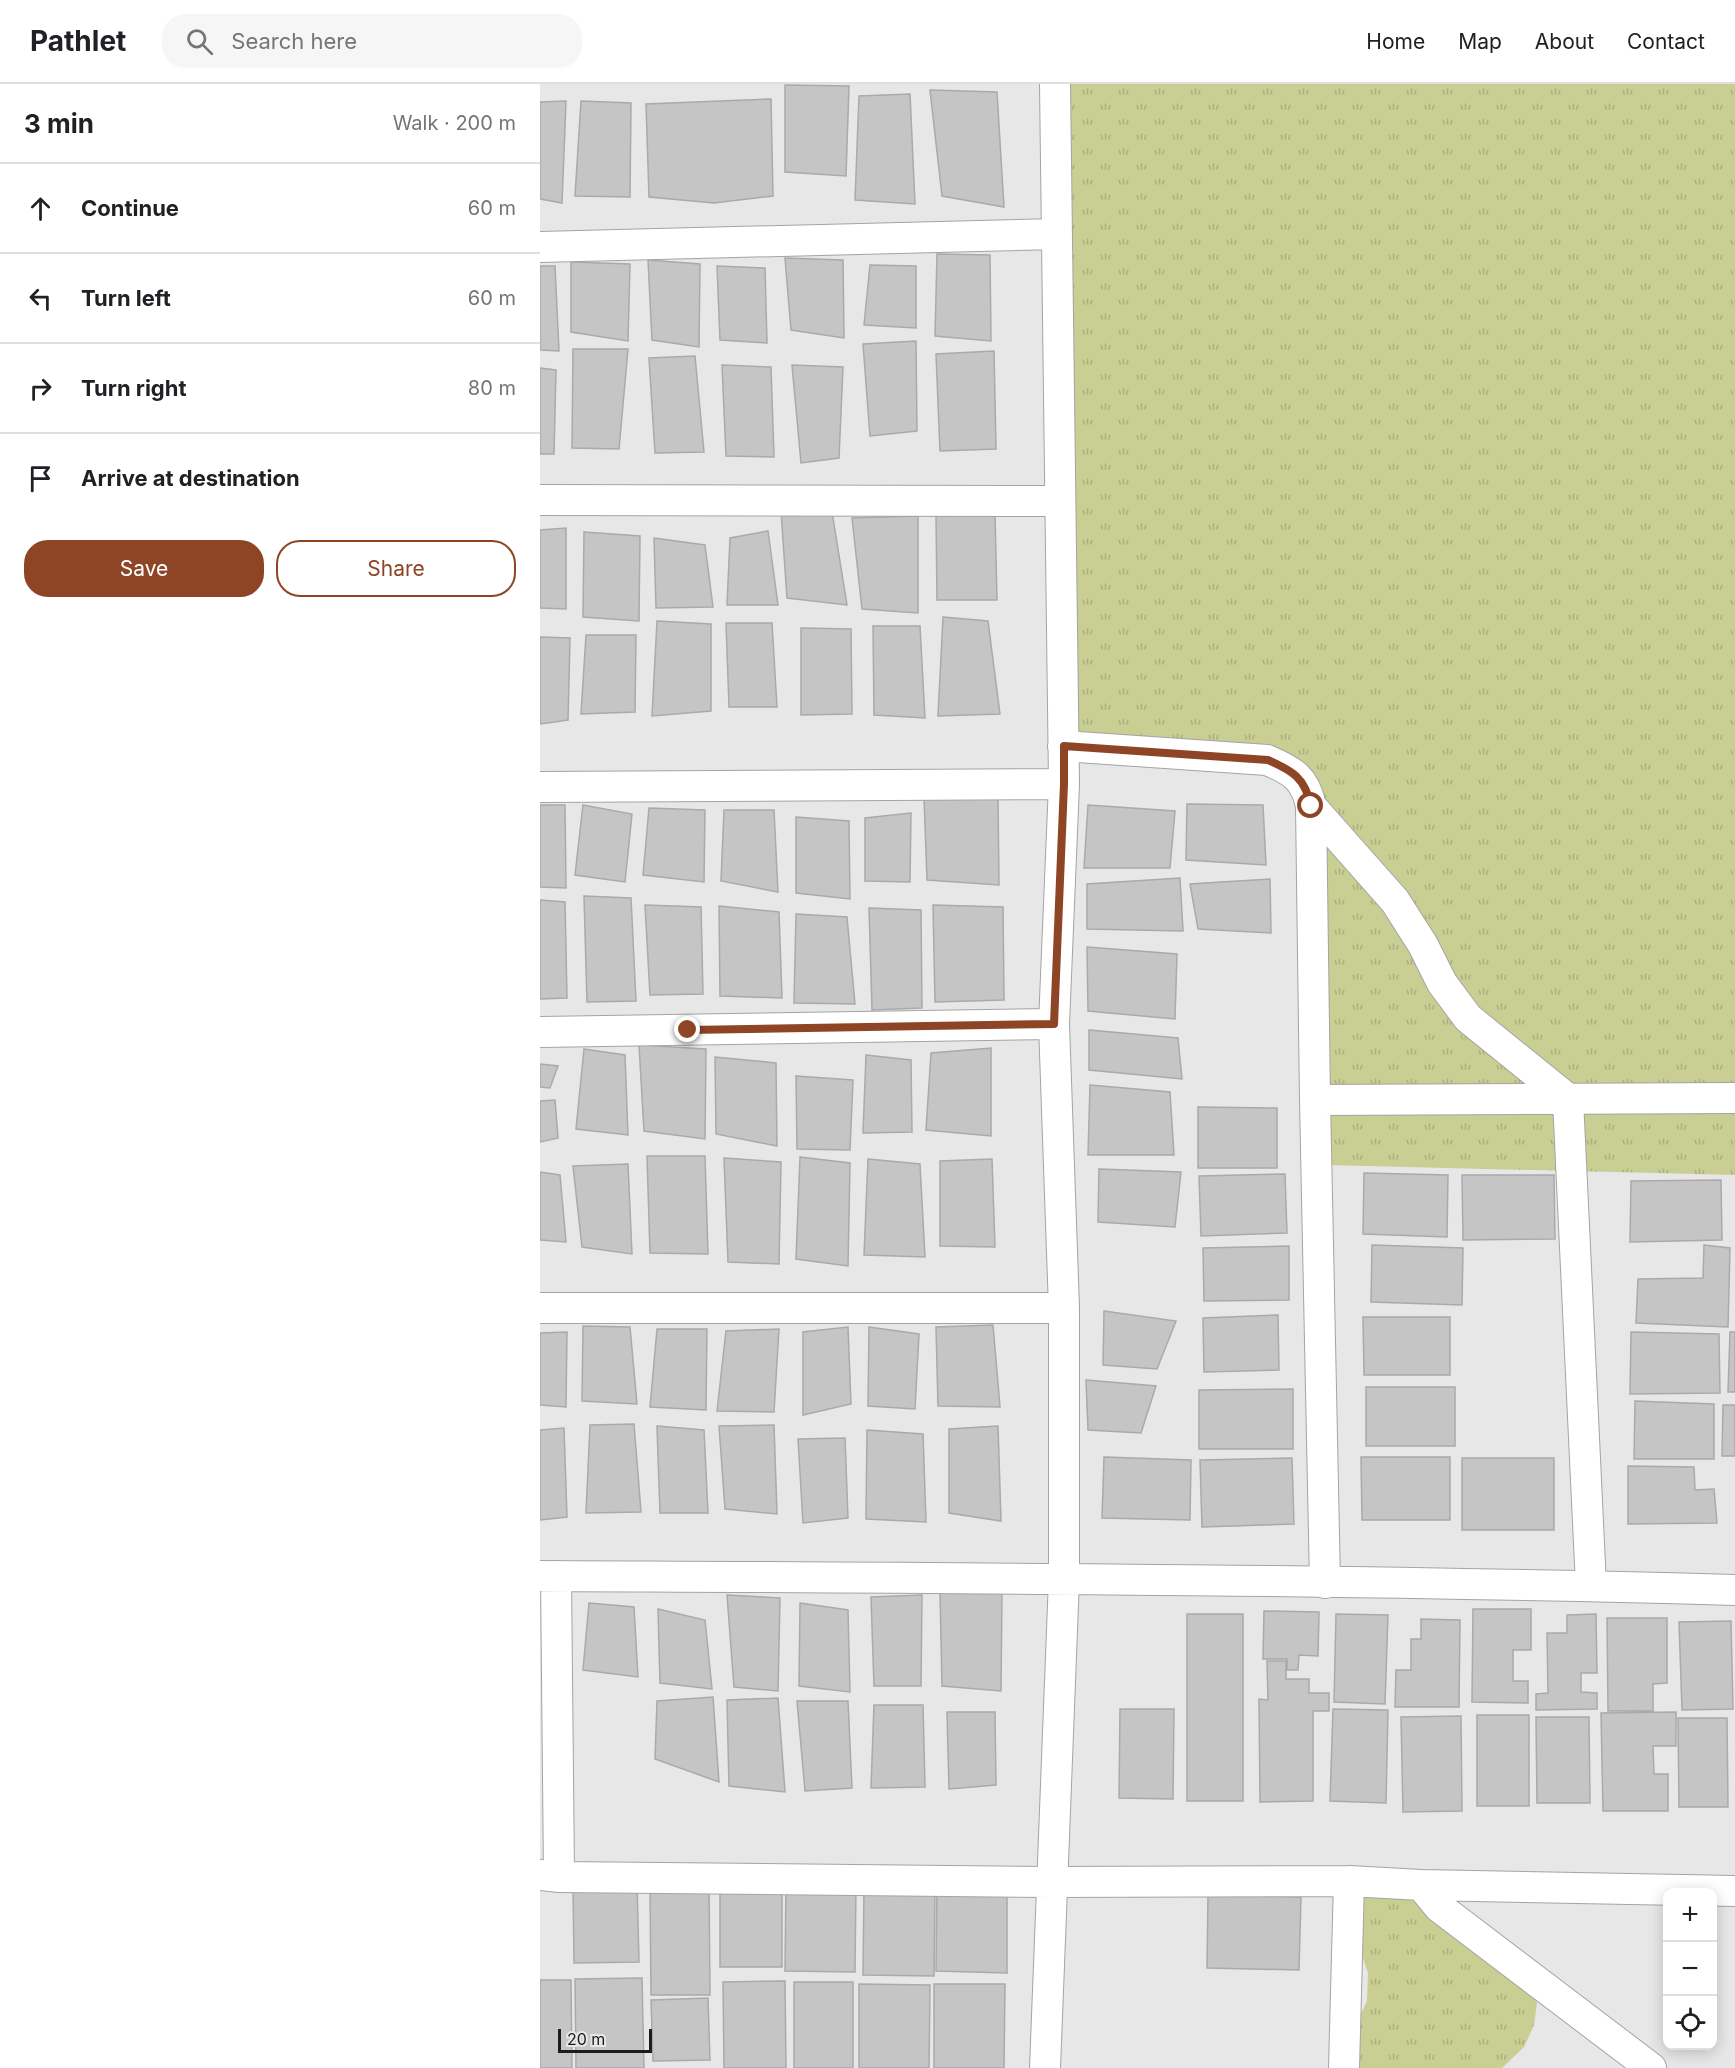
<!DOCTYPE html>
<html lang="en">
<head>
<meta charset="utf-8">
<style>
  body { margin:0; font-family:Inter,sans-serif; background:#f6f6f6; color:#202124 }
  .controls { position:absolute; right:18px; bottom:18px; display:grid; overflow:hidden; border-radius:12px; box-shadow:0 3px 15px #0003 }
  .controls button { width:54px; height:54px; display:grid; place-items:center; padding:0; border:0; border-bottom:2px solid #e0e0e0; background:#fff; color:#202124; font:30px sans-serif }
  .scale { position:absolute; left:18px; bottom:15px; width:94px; box-sizing:border-box; padding-left:6px; border:3px solid #1c1c1c; border-top:0; font-size:16px; line-height:21px; white-space:nowrap; color:#1c1c1c; -webkit-text-stroke:4px #e7e7e8; paint-order:stroke }
  .stop { position:absolute; width:18px; height:18px; margin:-14px; border:4px solid #8d4525; border-radius:50%; background:#fff }
  .stop.end { background:#8d4525; border-color:#fff; box-shadow:0 2px 6px #0008 }
  .list { margin:0; padding:0; list-style:none }
  h2 { display:flex; justify-content:space-between; align-items:center; height:78px; margin:0; padding:0 24px; font-size:26px }
  h2 small { font-size:20px; font-weight:400; color:#757577 }
  .list li { display:grid; grid-template-columns:39px 1fr auto; gap:18px; align-items:center; box-sizing:border-box; height:90px; padding:0 24px; border-top:2px solid #e0e0e0 }
  .list b { display:block; font-size:22px; white-space:nowrap }
  .list em { font-size:20px; font-style:normal; color:#757577 }
  .actions { display:flex; gap:12px; padding:18px 24px }
  .actions a { flex:1; padding:14px 0; border:2px solid #8d4525; border-radius:24px; text-align:center; font-size:21px; color:#8d4525 }
  .actions .main { background:#8d4525; color:#fff }
  .icon { flex:none; width:33px; height:33px; fill:none; stroke:currentColor; stroke-width:2; stroke-linecap:round; stroke-linejoin:round }
  .map { position:relative; flex:none; width:1195px; height:1984px; overflow:hidden }
  header { display:flex; align-items:center; gap:36px; box-sizing:border-box; height:84px; padding:0 30px; background:#fff; border-bottom:2px solid #e0e0e0 }
  header strong { font-size:28px }
  nav { display:flex; gap:33px; margin-inline-start:auto; font-size:21px }
  .search { width:420px; height:54px; background:#f6f6f6; display:flex; align-items:center; gap:15px; box-sizing:border-box; padding:0 21px; border-radius:24px; color:#757577; font-size:22px }
  main { display:flex }
  aside { flex:1; background:#fff }
  .map>svg:first-child { display:block }
  .grass { fill:url(#grass-tufts) }
  .building { fill:#c6c5c5; stroke:#aba9a9; stroke-width:1.5 }
  .lines { fill:none; stroke-linecap:round; stroke-linejoin:round }
  .minor-casing { stroke:#a4a4a5; stroke-width:32 }
  .minor { stroke:#fff; stroke-width:30 }
  .route { stroke:#8d4525; stroke-width:8 }
</style>
</head>
<body>
<header>
<strong>Pathlet</strong>
<div class="search"><svg class="icon" aria-label="search" viewBox="0 0 24 24"><circle cx="10" cy="10" r="6"/><path d="M15 15l6 6"/></svg>Search here</div>
<nav><a>Home</a><a>Map</a><a>About</a><a>Contact</a></nav>
</header>
<main>
<aside>
<h2>3 min<small>Walk · 200 m</small></h2>
<ul class="list">
<li><svg class="icon" aria-label="ahead" viewBox="0 0 24 24"><path d="M12 20V5M6 11l6-6 6 6"/></svg><div><b>Continue</b></div><em>60 m</em></li>
<li><svg class="icon" aria-label="left" viewBox="0 0 24 24"><path d="M17 20v-9H6M10 6l-5 5 5 5"/></svg><div><b>Turn left</b></div><em>60 m</em></li>
<li><svg class="icon" aria-label="right" viewBox="0 0 24 24"><path d="M7 20v-9h11M14 6l5 5-5 5"/></svg><div><b>Turn right</b></div><em>80 m</em></li>
<li><svg class="icon" aria-label="arrive" viewBox="0 0 24 24"><path d="M6 21V4h12l-3 4 3 4H6"/></svg><div><b>Arrive at destination</b></div></li>
</ul>
<div class="actions"><a class="main">Save</a><a>Share</a></div>
</aside>
<div class="map">
<svg width="1195" height="1984" viewBox="0 0 1195 1984">
  <defs>
    <pattern id="grass-tufts" width="24" height="20" patternUnits="userSpaceOnUse" patternTransform="scale(1.5)"><rect width="24" height="20" fill="#c9ce93"/><path d="M3 7l-1-3M5 7V3M7 7l1-3M15 17l-1-3M17 17v-4M19 17l1-3" fill="none" stroke="#acb07e"/></pattern>
  </defs>
  <rect width="100%" height="100%" fill="#e7e7e8"/>
  <!-- grass -->
  <path class="grass" d="M516 0H1195V1091L786 1081 763 692 526 658Z
    M885 1809 987 1892 997 1919 994 1941 984 1963 962 1984H805V1965L827 1917 828 1889 819 1862 820 1816 826 1810Z"/>
  <!-- building -->
  <path class="building" d="M245 1 309 2 306 92 245 88Z
    M390 6 457 8 464 123 402 112Z
    M370 10 375 120 315 116 319 12Z
    M231 15 233 112 174 119 109 113 106 20Z
    M26 17 22 119 0 115V18Z
    M41 17 91 19 90 113 35 112Z
    M397 170 450 171 451 257 395 252Z
    M245 174 303 176 304 254 251 246Z
    M108 176 160 180 159 263 112 256Z
    M31 178 90 180 88 257 31 248Z
    M330 181 376 182V244L324 241Z
    M0 182H15L19 267 0 266Z
    M177 182 225 184 227 259 180 256Z
    M376 257 377 347 330 352 323 260Z
    M33 265H88L79 365 32 364Z
    M454 267 456 365 400 367 396 270Z
    M155 272 164 368 115 369 109 274Z
    M182 281 231 283 234 373 186 372Z
    M252 281 303 283 299 374 261 379Z
    M0 284 16 286 14 370H0Z
    M241 427 292 428 307 521 247 514Z
    M455 430 457 516H397L396 432Z
    M378 432V529L322 525 312 434Z
    M26 444V525L0 524V446Z
    M228 447 238 521H187L190 454Z
    M44 448 100 452 99 537 43 533Z
    M114 454 165 461 173 523 116 524Z
    M403 533 448 537 460 630 398 632Z
    M117 537 171 540V627L112 632Z
    M186 539H232L237 623H189Z
    M333 542H380L385 634 334 631Z
    M261 544 311 545 312 630 261 631Z
    M46 551H96L95 628 41 630Z
    M0 553 30 554 28 636 0 640Z
    M384 713 458 714 459 801 387 796Z
    M647 720 723 721 726 781 646 776Z
    M0 721H25L26 804 0 803Z
    M43 721 92 730 85 798 35 791Z
    M548 721 635 727 630 784H544Z
    M109 724 165 726 164 798 103 791Z
    M184 726H234L238 808 181 797Z
    M371 729 370 798 325 797V734Z
    M256 733 309 737 310 815 256 809Z
    M640 794 643 847 547 845V800Z
    M730 795 731 849 658 845 650 800Z
    M44 812 91 814 96 917 47 918Z
    M0 816 25 818 27 914 0 915Z
    M105 821 161 823 163 910 110 911Z
    M393 821 463 823 464 916 395 918Z
    M179 822 239 828 242 914 180 912Z
    M329 824 381 826 382 924 332 926Z
    M256 830 307 833 315 920 254 919Z
    M547 863 637 870 635 935 548 927Z
    M549 946 638 954 642 995 549 986Z
    M99 961 166 965 165 1055 104 1047Z
    M451 964V1052L386 1046 391 969Z
    M44 965 85 971 88 1051 36 1045Z
    M326 971 371 976 372 1048 323 1049Z
    M175 973 236 979 237 1062 176 1050Z
    M0 980 18 982 10 1004 0 1003Z
    M256 992 313 996 310 1066 257 1065Z
    M550 1001 630 1008 634 1071H548Z
    M15 1016 18 1054 0 1058V1017Z
    M658 1023 737 1024V1084H658Z
    M107 1072H165L168 1170 110 1169Z
    M260 1073 310 1079 308 1182 256 1175Z
    M184 1074 241 1078 239 1180 188 1178Z
    M328 1075 380 1080 385 1173 324 1171Z
    M452 1075 455 1163 400 1162V1077Z
    M88 1080 92 1170 42 1163 33 1082Z
    M559 1085 641 1088 635 1143 558 1138Z
    M0 1088 20 1091 26 1158 0 1156Z
    M824 1089 908 1091 907 1153 823 1150Z
    M745 1090 747 1149 661 1152 659 1092Z
    M922 1091H1014L1015 1155 923 1156Z
    M1181 1096 1182 1156 1090 1158 1091 1097Z
    M832 1161 923 1164 922 1221 831 1218Z
    M1164 1161 1190 1164 1188 1243 1096 1239 1098 1195 1163 1194Z
    M749 1162V1216L664 1217 663 1164Z
    M564 1227 636 1237 617 1285 563 1281Z
    M738 1231 739 1286 664 1288 663 1234Z
    M823 1233H910V1291H824Z
    M453 1241 460 1323 398 1322 396 1243Z
    M43 1242 90 1243 97 1320 42 1317Z
    M308 1243 311 1320 263 1331V1248Z
    M329 1243 379 1250 375 1325 328 1322Z
    M117 1245H167L166 1326 110 1323Z
    M239 1245 234 1328 177 1327 186 1247Z
    M27 1248 26 1323 0 1321V1249Z
    M1091 1248 1179 1250 1180 1309 1090 1310Z
    M1190 1248H1195V1308H1188Z
    M546 1296 616 1302 601 1349 548 1346Z
    M826 1303H915V1362H826Z
    M753 1305V1365H659V1306Z
    M1095 1317 1174 1320V1375H1094Z
    M1183 1321H1195V1372H1182Z
    M94 1340 101 1428 46 1429 50 1341Z
    M234 1341 237 1430 185 1425 179 1342Z
    M117 1342 164 1346 168 1429H120Z
    M458 1342 461 1437 409 1429V1345Z
    M24 1344 27 1433 0 1436V1346Z
    M327 1346 383 1350 386 1438 326 1435Z
    M305 1354 308 1434 263 1439 258 1355Z
    M564 1373 651 1376 650 1436 562 1434Z
    M821 1373H910V1436H822Z
    M752 1374 754 1440 662 1443 660 1376Z
    M922 1374H1014V1446H922Z
    M1088 1382 1154 1383 1155 1406 1174 1405 1177 1439 1088 1440Z
    M400 1508H462L461 1607 402 1602Z
    M187 1511 240 1514 238 1607 194 1603Z
    M382 1511 381 1602H334L331 1513Z
    M49 1519 94 1523 98 1593 43 1586Z
    M260 1519 308 1526 310 1608 259 1602Z
    M118 1525 165 1536 172 1605 120 1599Z
    M933 1525H991V1566H973V1597H988V1619L932 1618Z
    M724 1527 779 1528 778 1572 759 1571 758 1586H747V1575H723Z
    M647 1530H703V1717H647Z
    M796 1530 848 1531 845 1620 794 1618Z
    M1056 1530 1057 1589H1041V1608L1057 1609V1625L996 1626V1610L1008 1609 1007 1549H1027V1531Z
    M1067 1534H1127V1599L1113 1600V1627H1068Z
    M881 1535 920 1536 919 1623H855L856 1586H871V1555H881Z
    M1191 1537 1193 1625 1142 1626 1139 1538Z
    M727 1577H746V1595H769V1609H789V1627H773V1717L720 1718 719 1615 728 1616Z
    M173 1613 179 1698 115 1675 117 1617Z
    M238 1614 245 1708 189 1702 187 1616Z
    M257 1617H308L312 1704 265 1707Z
    M334 1621H383L385 1703 331 1704Z
    M580 1625H634L633 1715 579 1714Z
    M793 1625 848 1626 846 1719 790 1717Z
    M407 1628H455L456 1701 409 1705Z
    M1136 1628V1662H1113L1114 1690H1128V1727H1063L1061 1629Z
    M937 1631H989V1722H937Z
    M921 1632 922 1727 863 1728 861 1633Z
    M996 1633H1049L1050 1719H997Z
    M1138 1634H1187L1188 1723H1139Z
    M97 1798 99 1878 34 1879 33 1799Z
    M246 1799 316 1800 315 1888 245 1887Z
    M110 1800H169L170 1911H111Z
    M180 1800 242 1801V1883H180Z
    M397 1800 467 1801V1889L396 1887Z
    M324 1804H395L394 1892 323 1891Z
    M668 1811 761 1813 759 1886 667 1884Z
    M102 1894 104 1984H36L35 1895Z
    M0 1896H31L32 1984H0Z
    M245 1897 246 1984H184L183 1898Z
    M254 1898H313V1984H254Z
    M319 1900 390 1901 389 1984H319Z
    M394 1900H465L464 1984H394Z
    M168 1914 170 1976 113 1977 111 1916Z"/>
  <g class="lines">
    <defs>
      <path id="minor" d="M0 163 517 150
        M0 416 520 417
        M523 662 727 676C753 687 765 694 771 722L775 1016 785 1499
        M0 703 524 700
        M771 722 855 817 883 861 902 899 928 934 1028 1015 1051 1502
        M0 948 514 940
        M775 1016 1195 1014
        M0 1224H524
        M0 1492C398 1494 797 1495 1195 1506
        M16 1492 19 1793
        M0 1791 19 1793 511 1798 809 1797 881 1801 1195 1807
        M881 1801 899 1823 1111 1984
        M505 1984 524 1495V1224L514 940 524 700 515 0
        M804 1984 809 1797"/>
    </defs>
    <!-- minor casing -->
    <use href="#minor" class="minor-casing"/>
    <!-- minor -->
    <use href="#minor" class="minor"/>
  </g>
  <g class="lines">
    <!-- route -->
    <path class="route" d="M148 946 514 940 524 700V662L728 676C753 687 765 694 771 722"/>
  </g>
</svg>
<div class="controls">
<button>+</button>
<button>−</button>
<button><svg class="icon" aria-label="locate" viewBox="0 0 24 24"><circle cx="12" cy="12" r="6"/><path d="M12 2v4M12 18v4M2 12h4M18 12h4"/></svg></button>
</div>
<div class="scale">20 m</div>
<div class="stop" style="left:771px;top:722px"></div>
<div class="stop end" style="left:148px;top:946px"></div>
</div>
</main>
</body>
</html>
